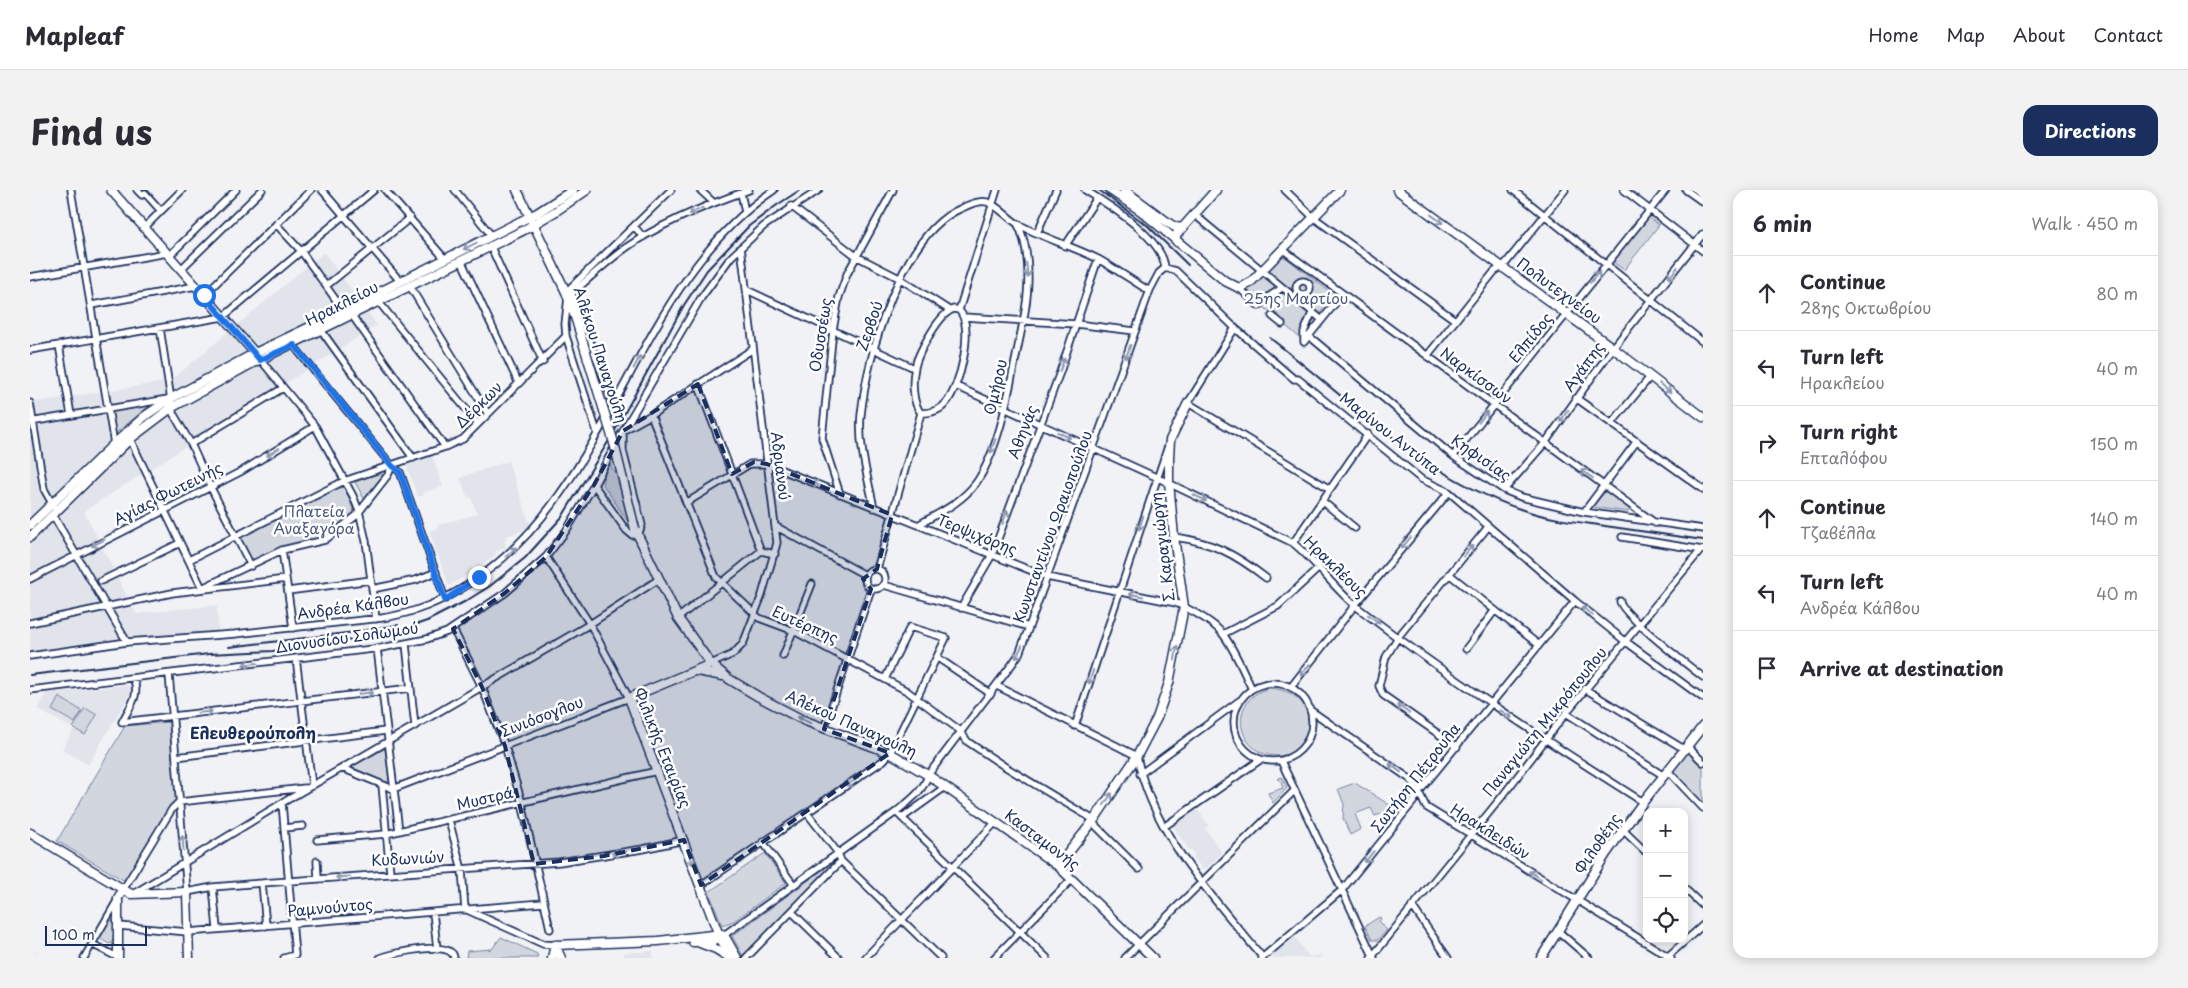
<!DOCTYPE html>
<html lang="en">
<head>
<meta charset="utf-8">
<style>
  body { margin:0; font-family:"Playpen Sans",sans-serif; background:#f2f2f3; color:#2b2b33 }
  .controls { position:absolute; right:15px; bottom:15px; display:grid; overflow:hidden; border-radius:10px; box-shadow:0 2px 12px #0003 }
  .controls button { width:45px; height:45px; display:grid; place-items:center; padding:0; border:0; border-bottom:1px solid #e1e1e2; background:#fff; color:#2b2b33; font:25px sans-serif }
  .scale { position:absolute; left:15px; bottom:12px; width:102px; box-sizing:border-box; padding-left:5px; border:2px solid #1b2f5e; border-top:0; font-size:14px; line-height:18px; white-space:nowrap; color:#1b2f5e; -webkit-text-stroke:4px #fff; paint-order:stroke }
  .stop { position:absolute; width:15px; height:15px; margin:-11px; border:4px solid #1a73e8; border-radius:50%; background:#fff }
  .stop.end { background:#1a73e8; border-color:#fff; box-shadow:0 1px 5px #0008 }
  .list { margin:0; padding:0; list-style:none }
  h2 { display:flex; justify-content:space-between; align-items:center; height:65px; margin:0; padding:0 20px; font-size:21px }
  h2 small { font-size:16px; font-weight:400; color:#7c7c81 }
  .list li { display:grid; grid-template-columns:32px 1fr auto; gap:15px; align-items:center; box-sizing:border-box; height:75px; padding:0 20px; border-top:1px solid #e1e1e2 }
  .list b { display:block; font-size:19px; white-space:nowrap }
  .list p { margin:0; font-size:16px; white-space:nowrap; color:#7c7c81 }
  .list em { font-size:16px; font-style:normal; color:#7c7c81 }
  .icon { flex:none; width:28px; height:28px; fill:none; stroke:currentColor; stroke-width:2; stroke-linecap:round; stroke-linejoin:round }
  .map { position:relative; flex:none; width:1673px; height:768px; overflow:hidden; border-radius:15px }
  header { display:flex; align-items:center; gap:30px; box-sizing:border-box; height:70px; padding:0 25px; background:#fff; border-bottom:1px solid #e1e1e2 }
  header strong { font-size:24px }
  nav { display:flex; gap:28px; margin-inline-start:auto; font-size:18px }
  .intro { display:flex; align-items:center; justify-content:space-between; box-sizing:border-box; height:120px; padding:0 30px }
  h1 { margin:0; font-size:35px }
  .button { padding:12px 22px; border-radius:15px; background:#1b2f5e; color:#fff; font-size:18px; font-weight:700 }
  main { display:flex; gap:30px; padding:0 30px }
  aside { flex:1; background:#fff; border-radius:15px; box-shadow:0 2px 12px #0003 }
  .map>svg:first-child { display:block }
  .built { fill:#e1e4ea }
  .green { fill:#d2d6df; stroke:#76829e }
  .lines { fill:none; stroke-linecap:round; stroke-linejoin:round }
  .street-casing { stroke:#1b2f5e; stroke-width:9 }
  .secondary-casing { stroke:#1b2f5e; stroke-width:11 }
  .street { stroke:#fff; stroke-width:5.5 }
  .secondary { stroke:#fff; stroke-width:8 }
  .rail { stroke:#1b2f5e; stroke-width:2 }
  .secondary-bridge-casing { stroke:#1b2f5e; stroke-width:11; stroke-linecap:butt }
  .secondary-bridge { stroke:#fff; stroke-width:8 }
  .oneway { stroke:#8d97ae }
  .route { stroke:#1a73e8; stroke-width:6 }
  .marked { fill:#1b2f5e; fill-opacity:0.2; stroke:#1b2f5e; stroke-width:4; stroke-dasharray:10 6; stroke-linejoin:round }
  .labels { text-anchor:middle; stroke-width:5; stroke-linejoin:round; paint-order:stroke }
  .street-label { font-size:15px; fill:#1b2f5e; stroke:#fff }
  .park-label { font-size:15px; fill:#49597e; stroke:#fff }
  .neighbourhood-label { font-size:16px; font-weight:bold; fill:#1b2f5e; stroke:#fff }
</style>
</head>
<body>
<header>
<strong>Mapleaf</strong>
<nav><a>Home</a><a>Map</a><a>About</a><a>Contact</a></nav>
</header>
<div class="intro"><h1>Find us</h1><a class="button">Directions</a></div>
<main>
<div class="map">
<svg width="1673" height="768" viewBox="0 0 1673 768">
  <rect width="100%" height="100%" fill="#f1f2f5"/>
  <filter id="ink" filterUnits="userSpaceOnUse"><feTurbulence type="fractalNoise" baseFrequency=".02" numOctaves="2"/><feDisplacementMap in="SourceGraphic" scale="10" xChannelSelector="R" yChannelSelector="G"/><feConvolveMatrix kernelMatrix="1 2 1 2 8 2 1 2 1" color-interpolation-filters="sRGB"/></filter>
  <g filter="url(#ink)">
    <!-- built -->
    <path class="built" d="M294 62 347 135 54 321 106 424 187 415 188 442 0 470V213L140 191Z
      M402 265 413 296 393 303 394 305 388 307 376 275Z
      M478 271 500 334 494 340 476 346 477 350 474 351 476 358 465 362 466 365 448 377 446 375 442 377 443 381 419 396 399 341 408 338V335L447 324 441 307 438 308 430 288Z
      M97 495 103 499 58 575 32 559 44 539 7 519 16 503Z
      M1167 619 1179 636 1175 638 1192 663 1176 679H1172L1164 668V664L1161 659 1159 660 1143 636Z
      M1265 747 1279 767 1291 765 1292 768H1241L1240 767Z
      M623 761V768H590L594 767V763Z"/>
    <!-- green -->
    <path class="green" d="M1619 27 1629 35 1594 80 1583 72Z
      M1251 64 1304 105 1270 148 1216 102Z
      M120 215 85 244 81 222Z
      M579 272 584 282H586L599 333 572 293Z
      M351 283 352 286 334 309 325 292Z
      M311 297 315 298 324 322 292 348 226 370 222 369 210 348Z
      M1577 300 1600 318 1598 322 1562 317Z
      M1239 498C1270 500 1289 522 1273 553 1269 559 1262 564 1255 565 1210 574 1192 511 1239 498Z
      M29 507 52 521 45 533 22 520Z
      M55 518 67 525 55 545 43 538Z
      M139 532 146 609 95 691 27 651 95 536Z
      M354 559 355 560 359 590 356 592 323 578 322 577Z
      M1658 563 1673 578V615L1642 583Z
      M1252 587 1257 598 1243 613 1238 603 1253 598 1250 590 1247 589Z
      M1325 593 1369 621 1359 633 1351 624 1345 626 1341 618 1325 624 1331 639 1320 645 1313 628 1314 614 1308 599Z
      M735 663 756 693 704 731 692 735 679 702Z
      M801 674 803 676 713 766 702 746Z
      M1349 727 1351 728 1349 732 1357 740 1348 750H1342L1335 736Z
      M83 730 85 736 82 753 79 754 69 748 79 731Z
      M471 747 507 764 508 768H436L437 761 462 759Z"/>
    <g class="lines">
      <defs>
        <path id="street" d="M41 0 84 254
          M107 0 112 5 115 3 131 21
          M292 0 370 91
          M355 0 415 69
          M425 0 461 45
          M670 0 683 12
          M1055 0C1079 15 1133 48 1135 78
          M1255 0 1283 27 1425 130
          M1483 0 1673 152
          M1594 0 1673 61
          M1656 0 1673 12
          M711 3 715 22
          M761 16 826 66 869 88 919 120
          M1165 25 1292 130
          M246 34 271 61 313 120
          M604 36 613 47
          M114 38 152 0
          M1007 43 1026 0
          M460 55 513 172
          M1035 56 1067 8
          M1252 59 1625 333
          M139 66 206 0
          M431 70 489 194
          M1135 78 1146 81 1205 138 1264 189H1268L1391 289 1419 302 1545 411 1595 451 1673 508
          M151 79 232 0
          M0 87 137 63
          M1266 98a7 7 0 1 1 14 0a7 7 0 1 1-14 0Z
          M379 95 458 224
          M296 96 380 28
          M1209 98 1229 116 1241 105 1252 98
          M717 100 884 178
          M536 102 641 0
          M542 104 584 215
          M174 105 281 0
          M348 111 448 234
          M62 115 166 96
          M924 119 929 120C945 137 930 197 916 213 910 221 901 223 891 223 882 213 882 190 885 177 888 163 910 122 924 119Z
          M929 120 967 0
          M321 124 415 257
          M1242 126 1252 134
          M934 127 1046 134 1105 141
          M130 138 143 223 161 254 180 296 221 376
          M1205 138 1158 213 1300 299
          M291 140 383 268
          M1279 146 1423 266 1474 300 1491 307 1554 322 1673 339
          M1274 152 1312 105
          M1274 152V142L1282 123
          M29 155 41 225
          M263 155 362 276 370 282 415 409
          M0 160 193 127 344 0
          M225 163 285 236 323 306 329 321 336 351 346 429
          M1397 166 1464 82 1476 73 1535 0
          M668 194 731 361
          M926 196 1126 287 1263 353C1287 372 1304 399 1327 417 1418 487 1515 550 1613 612
          M1546 208 1673 299
          M0 213 14 299 24 317
          M621 225 686 387 729 428 764 441 877 501 928 539 938 552 974 576 1064 630
          M0 232 138 209
          M1582 233 1620 187
          M594 240 621 225 723 159
          M567 242 536 146 535 134 538 107C557 90 576 72 597 57 633 32 679 14 719 0
          M100 249 172 398 252 360 295 350 326 326 358 285 362 276
          M161 254 253 198
          M1423 266 1636 0
          M564 295 596 340 602 345H608L612 335 593 261V245
          M1474 300 1515 253 1583 158 1673 44
          M810 304 792 248 803 140 809 107 817 84 863 0
          M1292 311 1325 338
          M656 313 720 274H737L1017 387 1146 413C1161 420 1181 430 1192 443 1203 456 1214 483 1222 499
          M844 318C838 288 828 255 831 225 837 165 872 42 932 18 938 15 950 10 957 12 966 14 979 29 988 34 1013 48 1042 56 1068 69 1084 78 1100 89 1116 99L1120 100
          M1554 322 1607 251
          M23 325 97 452
          M888 335C909 323 931 313 946 293 969 260 978 205 986 167 991 141 998 115 998 88 998 70 996 49 987 33
          M745 336 835 385
          M1144 347C1183 352 1205 364 1236 388
          M1592 347 1673 360
          M1263 353 1338 244
          M252 360 263 438
          M731 361 745 364
          M159 370 314 291 415 257 433 249 536 146
          M835 389a10 10 0 1 1 20 0a10 10 0 1 1-20 0Z
          M847 379 891 223
          M1419 384 1509 455
          M0 389 212 281 285 236
          M71 391 150 353
          M854 395 999 437
          M342 399 386 390 406 382
          M258 401 341 390
          M1590 411C1589 422 1660 477 1673 487
          M931 418 962 365 1030 182 1068 69
          M648 428 731 361
          M0 433 142 403 256 389
          M423 439 452 497 475 556 492 613 520 739
          M1193 444 1248 416 1290 377
          M376 454 385 536
          M347 458 369 641
          M1436 459 1465 420
          M0 466 97 452 205 444 352 428C385 423 411 412 439 394 585 300 601 96 744 0
          M753 466 782 394
          M266 468 282 596
          M908 468 961 504
          M681 474 703 464 713 454 732 405 747 353 711 57
          M139 484 157 702 183 697 232 693 529 672 613 659 654 650
          M1204 532a39 39 0 1 1 78 0a39 39 0 1 1-78 0Z
          M967 496 1107 566C1122 644 1184 708 1233 768
          M1261 497 1325 415 1419 302
          M1555 499 1654 559
          M0 500 351 458 397 449 417 442 475 403 516 367 536 341 564 295 593 241 671 108 701 67 734 36 789 0
          M1280 520 1380 589 1386 596 1396 617 1641 768
          M1536 523 1634 586
          M92 532 381 498
          M92 532C100 516 111 505 103 488
          M1045 536 1139 253
          M794 539 841 399
          M1657 556 1673 572
          M1427 557 1353 505 1349 496 1354 475 1356 467 1368 447 1458 337
          M146 567 356 541
          M1251 571 1344 768
          M312 578 363 599 599 508 560 434 516 367
          M1638 581 1673 618
          M1110 584 1209 511
          M352 595 360 683
          M252 613 265 765 254 768
          M866 622 1017 768
          M777 623 808 663 811 671 911 768
          M872 628 915 597
          M419 630 432 680 435 720
          M1062 632 1109 679
          M1135 636 1230 570
          M254 638 273 636
          M1593 640 1617 663
          M287 650 356 644 627 581
          M733 652 763 694
          M287 671 288 689
          M232 693 236 736
          M671 695 854 570 860 563 916 448 880 437 855 489
          M183 697 187 739
          M94 698 142 619 149 612 275 598
          M1654 698 1673 716
          M103 704 252 613 560 434 629 389
          M1382 716 1418 768
          M437 720 513 754 525 755
          M403 722 407 759
          M762 722 809 768
          M89 736 158 742 513 713
          M1528 741 1559 768
          M694 745 866 622C879 611 893 602 898 585L983 473 989 464 999 437 1120 100 1129 83 1135 78
          M62 754 87 767
          M54 768 88 709
          M350 768C363 763 423 749 424 768
          M716 768 811 671
          M835 768 965 633
          M964 768 1042 689
          M1095 768 1264 601
          M1232 768 1312 700 1384 611 1389 602 1545 411
          M1341 768 1474 604 1536 523 1671 360
          M1636 768 1673 735"/>
        <path id="secondary" d="M81 0 225 163
          M487 0 536 102 546 130
          M1080 0 1111 21 1195 91 1209 98 1220 93 1310 0
          M1094 0 1140 34 1145 37 1153 38
          M1367 0 1583 158 1673 227
          M1147 52 1145 49 1147 44 1186 0
          M0 335 84 254 115 226 140 209 225 163 288 133 507 23 543 0
          M605 339 648 428 681 474 699 489 729 507 773 530 860 563 898 585 1028 676 1123 768
          M0 347 100 249 141 218 221 174 494 40 526 21 557 0
          M681 474 599 508 690 748 702 768
          M667 481 693 486
          M0 643 101 704 157 702 159 768
          M1028 676 1064 630 1107 566 1127 528 1139 493 1154 417 1144 347 1139 292V267L1140 250 1158 213
          M694 745 707 768
          M663 752 683 751 692 746
          M670 753 686 759 700 768
          M525 755 628 751 692 744
          M525 755 531 768
          M0 767 1 768
          M88 768V708L94 698
          M522 768 525 755
          M1511 768 1576 664 1613 612 1673 536"/>
      </defs>
      <!-- street casing -->
      <use href="#street" class="street-casing"/>
      <!-- secondary casing -->
      <use href="#secondary" class="secondary-casing"/>
      <!-- street -->
      <use href="#street" class="street"/>
      <!-- secondary -->
      <use href="#secondary" class="secondary"/>
      <!-- rail -->
      <path class="rail" d="M1069 0 1118 36 1158 75
        M1240 148C1321 211 1394 287 1493 320 1519 329 1548 332 1575 336 1608 341 1640 345 1673 350
        M199 457 325 442 368 435
        M0 485 179 464 243 461 352 446 397 431 436 411 460 396 495 368 532 327 583 244 654 115 677 80 719 36 747 15 770 0"/>
      <defs>
        <path id="secondary-bridge" d="M546 130 584 253 605 339"/>
      </defs>
      <!-- secondary-bridge casing -->
      <use href="#secondary-bridge" class="secondary-bridge-casing"/>
      <!-- secondary-bridge -->
      <use href="#secondary-bridge" class="secondary-bridge"/>
    </g>
    <!-- one-way arrows -->
    <defs><path id="oneway-shaft" d="M-6 0H5M1.5-3L5.5 0L1.5 3" fill="none" stroke-width="1.6" stroke-linecap="round" stroke-linejoin="round" transform="scale(1.25)"/></defs>
    <g class="oneway">
      <use href="#oneway-shaft" transform="translate(666 21) rotate(153)"/>
      <use href="#oneway-shaft" transform="translate(1407 29) rotate(36)"/>
      <use href="#oneway-shaft" transform="translate(440 56) rotate(153)"/>
      <use href="#oneway-shaft" transform="translate(997 80) rotate(86)"/>
      <use href="#oneway-shaft" transform="translate(1643 83) rotate(128)"/>
      <use href="#oneway-shaft" transform="translate(1565 87) rotate(-52)"/>
      <use href="#oneway-shaft" transform="translate(1098 162) rotate(109)"/>
      <use href="#oneway-shaft" transform="translate(607 172) rotate(-62)"/>
      <use href="#oneway-shaft" transform="translate(1032 175) rotate(-70)"/>
      <use href="#oneway-shaft" transform="translate(1635 198) rotate(38)"/>
      <use href="#oneway-shaft" transform="translate(1534 226) rotate(125)"/>
      <use href="#oneway-shaft" transform="translate(1453 227) rotate(-52)"/>
      <use href="#oneway-shaft" transform="translate(1034 245) rotate(24)"/>
      <use href="#oneway-shaft" transform="translate(963 256) rotate(110)"/>
      <use href="#oneway-shaft" transform="translate(243 262) rotate(148)"/>
      <use href="#oneway-shaft" transform="translate(1557 284) rotate(-144)"/>
      <use href="#oneway-shaft" transform="translate(788 295) rotate(-158)"/>
      <use href="#oneway-shaft" transform="translate(1170 308) rotate(26)"/>
      <use href="#oneway-shaft" transform="translate(975 327) rotate(-70)"/>
      <use href="#oneway-shaft" transform="translate(1111 333) rotate(108)"/>
      <use href="#oneway-shaft" transform="translate(68 353) rotate(153)"/>
      <use href="#oneway-shaft" transform="translate(1376 353) rotate(129)"/>
      <use href="#oneway-shaft" transform="translate(1438 361) rotate(-50)"/>
      <use href="#oneway-shaft" transform="translate(481 362) rotate(-42)"/>
      <use href="#oneway-shaft" transform="translate(1106 405) rotate(-168)"/>
      <use href="#oneway-shaft" transform="translate(1557 421) rotate(-141)"/>
      <use href="#oneway-shaft" transform="translate(1344 429) rotate(36)"/>
      <use href="#oneway-shaft" transform="translate(989 462) rotate(116)"/>
      <use href="#oneway-shaft" transform="translate(1146 463) rotate(-81)"/>
      <use href="#oneway-shaft" transform="translate(220 474) rotate(173)"/>
      <use href="#oneway-shaft" transform="translate(1275 480) rotate(128)"/>
      <use href="#oneway-shaft" transform="translate(1061 487) rotate(108)"/>
      <use href="#oneway-shaft" transform="translate(336 503) rotate(-7)"/>
      <use href="#oneway-shaft" transform="translate(1373 519) rotate(-145)"/>
      <use href="#oneway-shaft" transform="translate(175 522) rotate(-7)"/>
      <use href="#oneway-shaft" transform="translate(1476 524) rotate(34)"/>
      <use href="#oneway-shaft" transform="translate(774 530) rotate(-154)"/>
      <use href="#oneway-shaft" transform="translate(1365 578) rotate(-144)"/>
      <use href="#oneway-shaft" transform="translate(822 592) rotate(146)"/>
      <use href="#oneway-shaft" transform="translate(1078 609) rotate(-56)"/>
      <use href="#oneway-shaft" transform="translate(153 653) rotate(-95)"/>
      <use href="#oneway-shaft" transform="translate(589 663) rotate(170)"/>
      <use href="#oneway-shaft" transform="translate(1339 667) rotate(129)"/>
      <use href="#oneway-shaft" transform="translate(661 668) rotate(70)"/>
      <use href="#oneway-shaft" transform="translate(1505 685) rotate(-148)"/>
      <use href="#oneway-shaft" transform="translate(313 687) rotate(176)"/>
    </g>
  </g>
  <g class="lines" filter="url(#ink)">
    <!-- route -->
    <path class="route" d="M174 105 230 170 264 155 362 276 370 282 415 410 449 387"/>
  </g>
  <!-- marked area -->
  <path class="marked" d="M668 194 702 284 724 272 737 274 862 325 847 379 833 389 841 399 794 539 860 563 671 695 654 650 574 666 504 674 475 556 452 497 423 439 475 403 516 367 564 295 593 241Z"/>
  <g class="labels">
    <!-- street labels -->
    <g class="street-label">
      <text transform="translate(1529 101) rotate(36)" y="5">Πολυτεχνείου</text>
      <text transform="translate(312 114) rotate(-27)" y="5">Ηρακλείου</text>
      <text transform="translate(840 136) rotate(-71)" y="5">Ζερβού</text>
      <text transform="translate(791 145) rotate(-81)" y="5">Οδυσσέως</text>
      <text transform="translate(1501 148) rotate(-51)" y="5">Ελπίδος</text>
      <text transform="translate(570 165) rotate(72)" y="5">Αλέκου Παναγούλη</text>
      <text transform="translate(1554 177) rotate(-54)" y="5">Αγάπης</text>
      <text transform="translate(1446 186) rotate(36)" y="5">Ναρκίσσων</text>
      <text transform="translate(966 197) rotate(-77)" y="5">Ομήρου</text>
      <text transform="translate(449 215) rotate(-44)" y="5">Δέρκων</text>
      <text transform="translate(993 242) rotate(-69)" y="5">Αθηνάς</text>
      <text transform="translate(1360 244) rotate(38)" y="5">Μαρίνου Αντύπα</text>
      <text transform="translate(1451 268) rotate(35)" y="5">Κηφισίας</text>
      <text transform="translate(750 276) rotate(83)" y="5">Αδριανού</text>
      <text transform="translate(138 304) rotate(-27)" y="5">Αγίας Φωτεινής</text>
      <text transform="translate(1023 337) rotate(-70)" y="5">Κωνσταντίνου Ωραιοπούλου</text>
      <text transform="translate(947 345) rotate(22)" y="5">Τερψιχόρης</text>
      <text transform="translate(1133 357) rotate(-97)" y="5">Σ. Καραγιώργη</text>
      <text transform="translate(1305 377) rotate(44)" y="5">Ηρακλέους</text>
      <text transform="translate(323 417) rotate(-8)" y="5">Ανδρέα Κάλβου</text>
      <text transform="translate(775 435) rotate(24)" y="5">Ευτέρπης</text>
      <text transform="translate(317 448) rotate(-8)" y="5">Διονυσίου Σολωμού</text>
      <text transform="translate(512 527) rotate(-21)" y="5">Σινιόσογλου</text>
      <text transform="translate(1515 532) rotate(-51)" y="5">Παναγιώτη Μικρόπουλου</text>
      <text transform="translate(821 534) rotate(24)" y="5">Αλέκου Παναγούλη</text>
      <text transform="translate(632 558) rotate(68)" y="5">Φιλικής Εταιρίας</text>
      <text transform="translate(1386 588) rotate(-52)" y="5">Σωτήρη Πέτρουλα</text>
      <text transform="translate(455 609) rotate(-13)" y="5">Μυστρά</text>
      <text transform="translate(1460 642) rotate(32)" y="5">Ηρακλειδών</text>
      <text transform="translate(1012 650) rotate(37)" y="5">Κασταμονής</text>
      <text transform="translate(1568 654) rotate(-56)" y="5">Φιλοθέης</text>
      <text transform="translate(378 669) rotate(-3)" y="5">Κυδωνιών</text>
      <text transform="translate(300 718) rotate(-5)" y="5">Ραμνούντος</text>
    </g>
    <!-- park labels -->
    <g class="park-label">
      <text x="1266" y="114">25ης Μαρτίου</text>
      <text x="284" y="327">Πλατεία<tspan x="284" dy="17">Αναξαγόρα</tspan></text>
    </g>
    <!-- neighbourhood labels -->
    <g class="neighbourhood-label">
      <text x="223" y="549">Ελευθερούπολη</text>
    </g>
  </g>
</svg>
<div class="controls">
<button>+</button>
<button>−</button>
<button><svg class="icon" aria-label="locate" viewBox="0 0 24 24"><circle cx="12" cy="12" r="6"/><path d="M12 2v4M12 18v4M2 12h4M18 12h4"/></svg></button>
</div>
<div class="scale">100 m</div>
<div class="stop" style="left:174px;top:105px"></div>
<div class="stop end" style="left:449px;top:387px"></div>
</div>
<aside>
<h2>6 min<small>Walk · 450 m</small></h2>
<ul class="list">
<li><svg class="icon" aria-label="ahead" viewBox="0 0 24 24"><path d="M12 20V5M6 11l6-6 6 6"/></svg><div><b>Continue</b><p>28ης Οκτωβρίου</p></div><em>80 m</em></li>
<li><svg class="icon" aria-label="left" viewBox="0 0 24 24"><path d="M17 20v-9H6M10 6l-5 5 5 5"/></svg><div><b>Turn left</b><p>Ηρακλείου</p></div><em>40 m</em></li>
<li><svg class="icon" aria-label="right" viewBox="0 0 24 24"><path d="M7 20v-9h11M14 6l5 5-5 5"/></svg><div><b>Turn right</b><p>Επταλόφου</p></div><em>150 m</em></li>
<li><svg class="icon" aria-label="ahead" viewBox="0 0 24 24"><path d="M12 20V5M6 11l6-6 6 6"/></svg><div><b>Continue</b><p>Τζαβέλλα</p></div><em>140 m</em></li>
<li><svg class="icon" aria-label="left" viewBox="0 0 24 24"><path d="M17 20v-9H6M10 6l-5 5 5 5"/></svg><div><b>Turn left</b><p>Ανδρέα Κάλβου</p></div><em>40 m</em></li>
<li><svg class="icon" aria-label="arrive" viewBox="0 0 24 24"><path d="M6 21V4h12l-3 4 3 4H6"/></svg><div><b>Arrive at destination</b></div></li>
</ul>
</aside>
</main>
</body>
</html>
